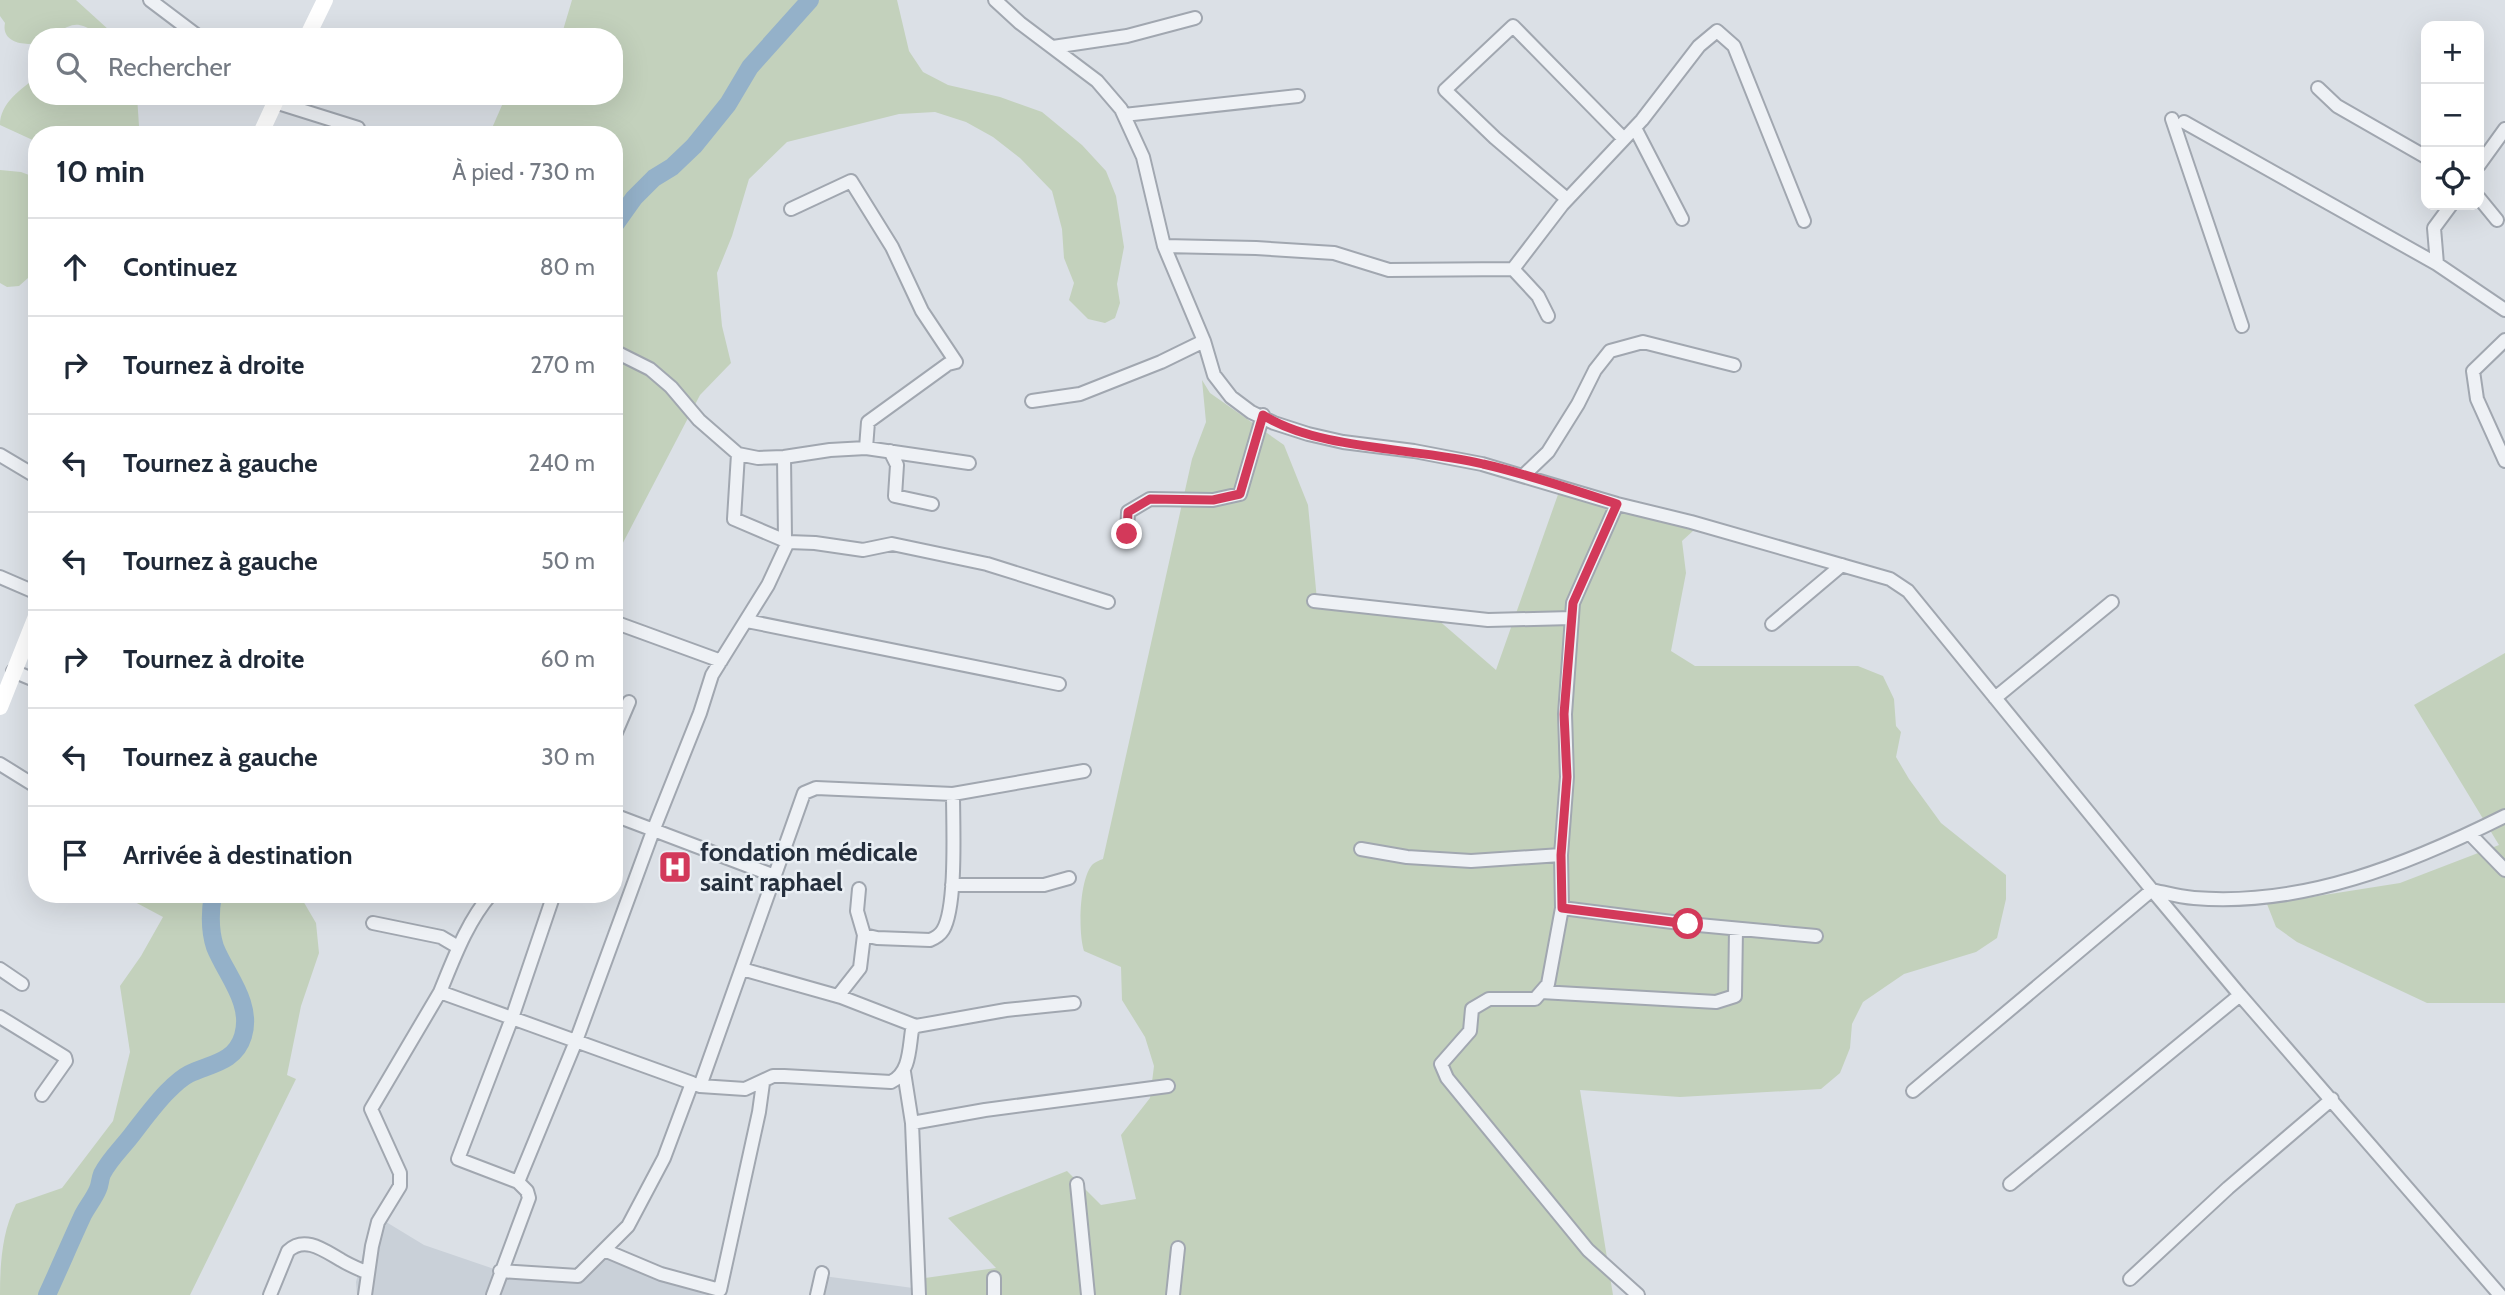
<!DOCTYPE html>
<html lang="fr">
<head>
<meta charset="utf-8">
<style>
  body { margin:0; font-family:Cabin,sans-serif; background:#f6f6f7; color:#1f2937 }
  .controls { position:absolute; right:21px; top:21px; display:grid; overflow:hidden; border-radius:14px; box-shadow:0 7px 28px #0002 }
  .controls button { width:63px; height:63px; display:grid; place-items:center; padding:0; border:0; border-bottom:2px solid #e0e1e3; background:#fff; color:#1f2937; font:35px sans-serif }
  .stop { position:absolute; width:21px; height:21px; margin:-16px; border:5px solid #d3395a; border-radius:50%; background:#fff }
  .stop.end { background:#d3395a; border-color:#fff; box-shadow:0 2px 7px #0008 }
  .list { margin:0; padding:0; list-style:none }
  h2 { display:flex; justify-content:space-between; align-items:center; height:91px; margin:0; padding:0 28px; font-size:30px }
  h2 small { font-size:23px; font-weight:400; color:#747a83 }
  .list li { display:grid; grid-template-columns:46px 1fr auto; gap:21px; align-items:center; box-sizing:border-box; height:98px; padding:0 28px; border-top:2px solid #e0e1e3 }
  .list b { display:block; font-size:26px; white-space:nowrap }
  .list em { font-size:23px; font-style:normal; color:#747a83 }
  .icon { flex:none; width:38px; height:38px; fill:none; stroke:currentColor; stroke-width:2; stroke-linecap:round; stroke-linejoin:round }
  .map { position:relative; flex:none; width:2505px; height:1295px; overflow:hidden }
  .search { position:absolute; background:#fff; box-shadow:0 7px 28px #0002; left:28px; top:28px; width:595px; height:77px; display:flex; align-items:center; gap:18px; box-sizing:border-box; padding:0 24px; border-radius:28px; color:#747a83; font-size:26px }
  .panel { position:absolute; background:#fff; box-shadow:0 7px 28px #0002; left:28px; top:126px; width:595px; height:777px; border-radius:28px }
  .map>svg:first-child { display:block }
  .built { fill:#c9d0d8 }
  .green { fill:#c3d1bc }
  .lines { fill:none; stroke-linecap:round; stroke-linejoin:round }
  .river { stroke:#94b1c9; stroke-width:18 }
  .street-casing { stroke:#a1a7b0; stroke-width:16 }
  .street { stroke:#eef1f5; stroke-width:12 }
  .secondary { stroke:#fff; stroke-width:16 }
  .route { stroke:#d3395a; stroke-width:9 }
  .labels { text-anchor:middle; stroke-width:5; stroke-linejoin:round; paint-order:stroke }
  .poi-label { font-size:26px; font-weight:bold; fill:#252f3d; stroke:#eaeff4; text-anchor:start }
</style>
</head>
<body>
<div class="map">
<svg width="2505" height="1295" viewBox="0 0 2505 1295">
  <rect width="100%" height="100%" fill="#dbe0e6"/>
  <!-- built -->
  <path class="built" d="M373 1214 424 1245 500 1271 578 1276 604 1250 719 1295H357L356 1282Z
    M816 1275 913 1288 919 1295H812Z"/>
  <!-- green -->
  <path class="green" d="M0 0H76L109 30 113 37H96L95 32C67 13 66 37 37 37V43C23 46 1 42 5 23L0 16Z
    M572 0H897L909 51 923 72 948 85 1000 97 1042 112 1082 145 1106 171 1116 196 1124 247 1117 284 1120 303 1115 318 1105 323 1088 319 1069 300 1074 283 1064 258 1062 229 1052 191 1020 158 993 137 966 122 935 112 899 114 787 142 749 179 732 236 717 273 722 326 731 363 700 395 614 560V135H489L506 96H614V37H561Z
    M37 77V96H137L139 126 135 135H37V142L0 125C0 103 21 89 37 77Z
    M0 170 21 172 37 178V270L19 286 7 287 0 283Z
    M1202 380 1210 393 1284 445 1308 505 1317 600 1429 612 1496 670 1561 486 1694 530 1682 541 1686 573 1671 651 1695 666H1858L1883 676 1894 699 1896 726 1901 732 1896 757 1909 779 1941 823 2006 875V899L1997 938 1976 952 1904 974 1863 1002 1852 1024 1850 1048 1840 1073 1821 1089 1680 1097 1580 1090 1613 1295H919L913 1287 918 1279 996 1268 948 1218 1067 1171 1101 1205 1136 1199 1121 1135 1150 1098 1154 1066 1145 1037 1122 1000 1121 967 1084 951C1078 933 1079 878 1093 864 1096 862 1099 860 1103 859L1192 459 1206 422Z
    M2505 653V1003H2427L2297 942 2276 927 2267 904 2400 883 2499 845 2414 705Z
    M137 894H299L316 923 319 953 301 1006 287 1075 296 1079 190 1295H0C0 1264 2 1232 16 1204L62 1188 113 1121 130 1052 120 986 141 956 163 917 133 901Z"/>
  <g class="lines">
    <!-- river -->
    <path class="river" d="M614 226 634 198 654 178 672 167 694 146 728 104 750 67 810 0
      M47 1295C59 1269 70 1243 82 1217 86 1208 94 1199 98 1189 100 1185 100 1179 102 1174 110 1158 124 1146 134 1132 144 1119 153 1107 164 1095 172 1087 179 1079 189 1074 209 1064 235 1063 243 1036 253 1003 226 975 215 947 209 929 210 912 213 894"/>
    <defs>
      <path id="street" d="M150 0 199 37
        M995 0 1020 23 1097 81 1121 109 1143 157 1164 246 1204 341 1214 375 1231 397 1251 412 1274 423 1308 434 1343 442 1414 451 1482 464 1617 504 1691 522 1890 579 1908 591 2152 890C2166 893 2180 897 2194 898 2303 907 2409 864 2505 816
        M1053 47 1127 36 1195 18
        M2318 88 2337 106 2426 157
        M275 102 358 128
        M1124 115 1298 96
        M2172 119 2242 326
        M2184 122 2437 264 2505 310
        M1635 128 1682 219
        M2479 165 2505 129
        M2479 198 2497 220
        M1567 199 1495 138 1445 90 1513 26 1624 139
        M791 209 851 181 892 247 922 311 956 362 948 364 868 422 866 448
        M1164 246 1256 248 1334 253 1389 270 1513 269 1562 205 1642 120 1699 46 1717 31 1734 46 1804 221
        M2437 264 2434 228 2451 205
        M1513 269 1538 296 1548 316
        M2505 340 2473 371 2477 399 2505 461
        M614 351 650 369 671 387 699 420 738 454 758 458 784 457 830 450 866 448 969 463
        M1032 401 1080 394 1161 362 1204 341
        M890 451 897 465 895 496 932 504
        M738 454 734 519 788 542 815 543 863 550 892 544 987 564 1108 602
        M0 455 37 477
        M1524 475 1548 452 1578 404 1595 370 1610 351 1643 342 1734 365
        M1617 504 1573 603 1565 714 1567 777 1561 855 1562 908 1548 984 1535 999H1489L1472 1009 1470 1031 1441 1064 1447 1078 1588 1250 1638 1295
        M1127 534 1128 512 1150 499 1213 500 1240 494 1263 415
        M0 577 37 593
        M1314 601 1488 620 1572 618
        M747 621 1059 684
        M614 622 721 661
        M1772 624 1842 565
        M13 671 37 681
        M1995 698 2112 602
        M614 737 629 702
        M0 764 37 787
        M614 815 775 876
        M2470 834 2505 870
        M1361 849 1407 857 1471 861 1561 855
        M952 885H1044L1069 878
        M491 894C467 922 454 958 440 992L692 1083
        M1562 908 1688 924 1816 936
        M373 923 441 937 458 947
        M864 935 877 938 930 940C935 938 940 935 943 930 957 907 953 824 953 794
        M0 969 22 984
        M742 969 841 997 916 1026 1006 1010 1074 1003
        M1541 992 1716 1002 1735 996 1736 929
        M2240 995 2500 1295
        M838 996 860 968 864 935 857 911 859 889
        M0 1017 65 1057 66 1061 42 1095
        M904 1072 912 1123
        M700 1086 745 1089 773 1076H784L891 1082C910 1073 909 1049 912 1030L916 1026
        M1913 1091 2152 890 2240 995 2010 1184
        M518 1182 458 1159 512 1018 554 894
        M1077 1184 1088 1295
        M604 1250 661 1274 720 1290 759 1112 763 1083
        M500 1271 578 1276 628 1226 664 1158 692 1083 700 1086 804 793 816 788 953 794 1084 771
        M994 1278V1295
        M2130 1279 2228 1188 2332 1099
        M270 1295 288 1251C305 1235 325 1251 341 1260 349 1265 359 1269 368 1273
        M365 1295 372 1246 378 1222 400 1186V1173L371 1109 440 992
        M493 1295 529 1198 527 1191 518 1182 576 1041 653 831 700 713 712 675 768 585 788 542 785 538 784 457
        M817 1295 822 1273
        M919 1295 912 1123 985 1110 1168 1086
        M1173 1295 1178 1248"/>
    </defs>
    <!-- street casing -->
    <use href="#street" class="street-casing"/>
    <!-- street -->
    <use href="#street" class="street"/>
    <!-- secondary -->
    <path class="secondary" d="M307 37 325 0
      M260 135 278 96
      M0 707 37 614"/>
  </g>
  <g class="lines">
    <!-- route -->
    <path class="route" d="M1127 534 1128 512 1150 499 1213 500 1240 494 1263 415C1317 450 1418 448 1483 464 1528 474 1573 490 1617 504L1573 603 1564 714 1567 777 1561 855 1562 908 1688 924"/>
  </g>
  <!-- icons -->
  <defs>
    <symbol id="hospital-square" viewBox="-11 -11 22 22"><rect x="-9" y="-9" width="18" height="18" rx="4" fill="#d3395a" stroke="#eaeff4"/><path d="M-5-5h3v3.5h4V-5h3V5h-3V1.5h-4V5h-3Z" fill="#fff"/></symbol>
  </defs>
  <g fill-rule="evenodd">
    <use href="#hospital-square" x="656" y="848" width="38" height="38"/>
  </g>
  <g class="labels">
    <!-- poi labels -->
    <g class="poi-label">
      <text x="700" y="861">fondation médicale<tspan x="700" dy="30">saint raphael</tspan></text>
    </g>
  </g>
</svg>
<div class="controls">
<button>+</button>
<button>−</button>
<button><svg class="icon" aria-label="locate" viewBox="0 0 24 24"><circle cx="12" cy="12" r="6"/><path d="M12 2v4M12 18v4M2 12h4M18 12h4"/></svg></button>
</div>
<div class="stop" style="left:1688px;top:924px"></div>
<div class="stop end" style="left:1127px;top:534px"></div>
<div class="search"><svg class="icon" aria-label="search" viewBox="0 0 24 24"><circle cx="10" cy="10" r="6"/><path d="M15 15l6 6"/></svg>Rechercher</div>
<section class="panel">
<h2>10 min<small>À pied · 730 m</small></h2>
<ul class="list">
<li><svg class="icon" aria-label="ahead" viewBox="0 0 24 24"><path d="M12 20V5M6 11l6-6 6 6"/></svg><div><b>Continuez</b></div><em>80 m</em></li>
<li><svg class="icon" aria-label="right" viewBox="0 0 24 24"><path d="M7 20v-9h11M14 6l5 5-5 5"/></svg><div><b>Tournez à droite</b></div><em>270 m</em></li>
<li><svg class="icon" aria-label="left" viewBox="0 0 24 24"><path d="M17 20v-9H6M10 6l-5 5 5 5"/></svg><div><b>Tournez à gauche</b></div><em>240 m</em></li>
<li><svg class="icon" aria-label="left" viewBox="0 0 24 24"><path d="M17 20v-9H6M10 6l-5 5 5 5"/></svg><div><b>Tournez à gauche</b></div><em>50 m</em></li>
<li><svg class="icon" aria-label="right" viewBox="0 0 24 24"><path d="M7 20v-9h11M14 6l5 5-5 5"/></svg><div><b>Tournez à droite</b></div><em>60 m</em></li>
<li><svg class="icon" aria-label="left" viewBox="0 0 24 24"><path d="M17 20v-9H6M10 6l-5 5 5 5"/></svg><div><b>Tournez à gauche</b></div><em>30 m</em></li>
<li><svg class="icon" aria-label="arrive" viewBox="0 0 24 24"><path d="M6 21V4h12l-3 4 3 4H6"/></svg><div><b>Arrivée à destination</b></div></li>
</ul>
</section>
</div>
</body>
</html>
